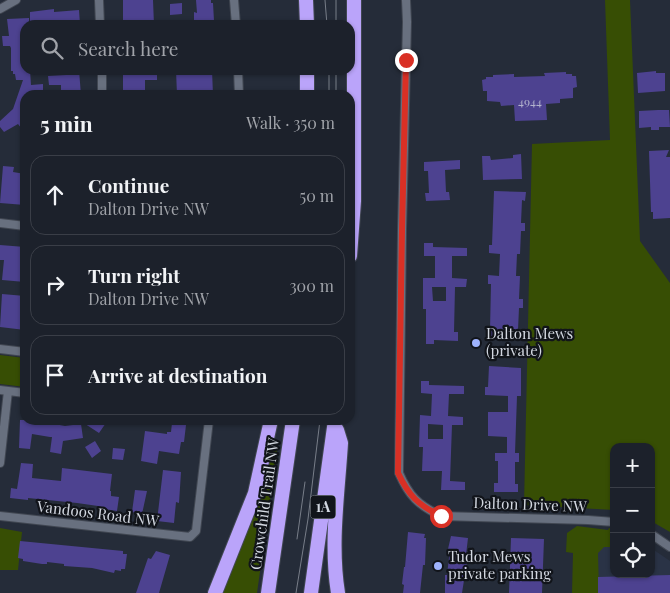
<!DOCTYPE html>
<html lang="en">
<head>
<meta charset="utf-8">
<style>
  body { margin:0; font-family:"Playfair Display",serif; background:#292e37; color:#f1f3f6 }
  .controls { position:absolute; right:15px; bottom:15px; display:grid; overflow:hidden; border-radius:10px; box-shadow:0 1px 4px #0004 }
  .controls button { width:45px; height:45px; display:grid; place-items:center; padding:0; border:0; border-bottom:1px solid #3a3e47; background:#1c212b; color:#f1f3f6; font:25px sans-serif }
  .stop { position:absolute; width:15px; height:15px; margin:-11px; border:4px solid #d93025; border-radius:50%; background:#fff }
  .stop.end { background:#d93025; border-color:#fff; box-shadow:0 1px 5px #0008 }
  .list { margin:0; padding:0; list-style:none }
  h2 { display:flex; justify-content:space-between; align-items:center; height:65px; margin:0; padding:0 20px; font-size:21px }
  h2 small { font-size:16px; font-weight:400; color:#a0a3a9 }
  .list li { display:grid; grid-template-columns:32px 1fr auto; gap:15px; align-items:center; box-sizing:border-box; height:80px; margin:0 10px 10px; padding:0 10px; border:1px solid #3a3e47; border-radius:15px }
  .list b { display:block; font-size:19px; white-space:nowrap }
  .list p { margin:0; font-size:16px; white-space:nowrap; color:#a0a3a9 }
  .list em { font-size:16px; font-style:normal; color:#a0a3a9 }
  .icon { flex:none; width:28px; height:28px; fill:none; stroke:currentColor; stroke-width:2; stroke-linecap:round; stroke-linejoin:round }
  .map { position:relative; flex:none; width:670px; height:593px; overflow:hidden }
  .search { position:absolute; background:#1c212b; box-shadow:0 1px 4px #0004; left:20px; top:20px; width:335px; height:55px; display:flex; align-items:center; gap:12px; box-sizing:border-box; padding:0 18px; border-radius:15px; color:#a0a3a9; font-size:19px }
  .panel { position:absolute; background:#1c212b; box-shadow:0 1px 4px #0004; left:20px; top:90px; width:335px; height:335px; border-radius:15px }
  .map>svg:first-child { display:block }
  .built { fill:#2a3346 }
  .green { fill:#374e04 }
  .building { fill:#4d4290; fill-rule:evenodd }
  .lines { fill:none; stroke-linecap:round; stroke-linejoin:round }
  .street-casing { stroke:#414752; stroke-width:10 }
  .highway-casing { stroke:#414752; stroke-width:16 }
  .street { stroke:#68707f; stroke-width:8 }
  .highway { stroke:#baa4fa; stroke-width:14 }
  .tram { stroke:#787e89; stroke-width:1 }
  .route { stroke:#d93025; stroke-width:6 }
  .poi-dot { fill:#9fb3fd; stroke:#11141a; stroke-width:2 }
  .labels { text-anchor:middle; stroke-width:4.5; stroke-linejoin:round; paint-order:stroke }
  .number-label { font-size:12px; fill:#b2b2cd }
  .shield { fill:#11141a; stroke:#999da5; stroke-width:1 }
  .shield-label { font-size:14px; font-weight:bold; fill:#d3d8e1 }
  .poi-label { font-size:15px; fill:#d3d8e1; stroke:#11141a; text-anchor:start }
  .street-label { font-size:15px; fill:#d3d8e1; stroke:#11141a }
</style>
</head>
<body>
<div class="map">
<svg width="670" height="593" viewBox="0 0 670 593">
  <rect width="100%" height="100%" fill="#252c39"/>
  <!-- built -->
  <path class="built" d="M597 533 614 537V574H651V548L670 561V593H598Z"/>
  <!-- green -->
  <path class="green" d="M605 0H630L640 241 670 283V532L651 521V447H614V510L524 505 532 144 610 140Z
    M0 355 25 358V387L0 384Z
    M274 443 278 444 257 593H221C242 543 262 495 274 443Z
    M577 526 608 530 609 528 614 529V547H604L598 553 599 593H572L573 553 566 552 567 533Z
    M0 528 22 532 18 570H0Z"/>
  <!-- building -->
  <path class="building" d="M123 0H153L154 25H123Z
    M196 0H211V3H213L214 21 194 22V12L197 13Z
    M182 3V14L170 15V4Z
    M54 9V12L79 10 80 24 60 25V20L40 21V23L30 24V12Z
    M29 18V25H25V32H24L25 70H30L31 85 43 84V94L25 95V133L18 124 4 132 0 127V121L13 109 23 80H16L15 74H13V71H11V48L10 46H3L2 36H9L7 19Z
    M66 70H79L81 95H61V85H49L48 76 66 75Z
    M123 70H157V80H145V95H123Z
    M176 70H212L213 95H177Z
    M656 71V73H665V91L638 93 637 73Z
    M566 72V74H572V76H576L577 87 573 88V98L560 99V103L546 104 547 120 515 121 514 105 501 106 500 102 487 101V91H483L482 80 486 79V77H493V75L514 74V77L545 76 544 73Z
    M658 110H669L670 127H659V130H651V127L639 128V111Z
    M669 150 666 157H670V218L653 219V212H651L649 151Z
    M521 154 522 179 483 180 482 156H490L491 160 513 158V155Z
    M460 160V169L445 170 446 192H449L450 200 426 201 425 193H429L428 171H424V162Z
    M3 166 14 167 13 172 25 174V205L0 203Z
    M494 191 526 192 525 201 522 200 521 223H525V231H521L520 254H517L516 276H520L519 299H523V308H519L518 330H522V339L486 338V329L490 330 491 284H488V275L499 276 500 254 489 253V245H492Z
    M424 243H433V247L467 248V256H452V278L467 279 466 287H455L454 332H458V341L434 340V344H426V309H423V278H435V256H424ZM432 287H446V301H433Z
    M0 245 25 247V282L2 280 4 260H0Z
    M2 294 25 296V330L0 327Z
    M489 366 521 368V396H517L515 453H519V462H515V484H518V492H494V483H498V461H495V453H507V437L488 436V412H508V396L485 395V387H488Z
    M421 381H429V385L464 386V394H449L448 416 463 417V425H452L450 481 465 482V490H441L442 471H422L423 447H419L420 415 431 416 432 394 421 393ZM428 424 443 425V439H428Z
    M20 420H33L65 426 81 424 83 438 63 441 61 454 50 452 52 437H50L32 434 30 449 19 448Z
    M79 420H108L99 433Z
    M172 423 186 425 184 442H181L179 454 159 451 157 464 141 461 145 431 167 434V432H171Z
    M95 441 101 451 92 458 85 447Z
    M113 448 125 449 123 460 112 459Z
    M21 463 33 464 32 478 61 481 62 468 112 474 110 491H111V496L119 497 117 511 98 508V506L77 503 28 498V500L10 498 11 488 17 489Z
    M163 470 181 472 179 503 176 502 174 523 157 521Z
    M135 490 147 491 142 514 132 512Z
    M408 532 425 534 424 538H426L425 565H423L420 593H403L404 585 402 584 404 567H405Z
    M451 536 468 538 466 555H468L462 593H445V575H447L450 549H448Z
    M511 538 544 539 542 593H509Z
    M20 541 123 551V554H127L125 569H121V571L115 570 114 573 92 568 64 566V564L47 562V564H42L23 561V559L18 558Z
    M156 551 170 555 159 593H136L148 558 151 559Z
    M670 575V593H598V577Z"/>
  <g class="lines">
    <defs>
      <path id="street" d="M99 0 100 25
        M234 0 236 25
        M406 0 407 22 402 230 399 473C409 496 418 505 441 516L588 520 614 522
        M0 9 16 0
        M102 70V95
        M238 70 239 95
        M0 223 25 226
        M0 349 25 352
        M0 390 25 393
        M0 463 8 391
        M0 516 190 537 196 531 209 420
        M651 534 670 547"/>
      <path id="highway" d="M306 0 307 25
        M307 95V70
        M350 256 354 201V0
        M337 430 341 443C338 493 330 544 338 593
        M215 593 255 493 271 420
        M268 593 293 420
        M311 593 335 420"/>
    </defs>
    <!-- street casing -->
    <use href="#street" class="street-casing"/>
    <!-- highway casing -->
    <use href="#highway" class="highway-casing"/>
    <!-- street -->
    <use href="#street" class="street"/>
    <!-- highway -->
    <use href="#highway" class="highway"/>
    <!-- tram -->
    <path class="tram" d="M325 0 327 25
      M336 0V25
      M329 70V95
      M336 70V95
      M297 539 305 482
      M296 593 308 519 320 420"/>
  </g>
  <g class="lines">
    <!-- route -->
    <path class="route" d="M406 60 402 230 398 473C409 496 418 505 441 516"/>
  </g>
  <!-- markers -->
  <g class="poi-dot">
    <circle cx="476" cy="343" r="5"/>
    <circle cx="438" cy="566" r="5"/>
  </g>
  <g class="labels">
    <!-- number labels -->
    <g class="number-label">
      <text x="530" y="106">4944</text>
    </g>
    <!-- shield labels -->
    <rect class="shield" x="310.5" y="495.5" width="25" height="23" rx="4"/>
    <g class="shield-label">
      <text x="323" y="512">1A</text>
    </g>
    <!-- poi labels -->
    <g class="poi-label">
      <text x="486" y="339">Dalton Mews<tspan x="486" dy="17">(private)</tspan></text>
      <text x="448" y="562">Tudor Mews<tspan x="448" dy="17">private parking</tspan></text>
    </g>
    <!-- street labels -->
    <g class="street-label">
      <text transform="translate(265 504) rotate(-82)" y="5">Crowchild Trail NW</text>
      <text transform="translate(530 505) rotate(2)" y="5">Dalton Drive NW</text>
      <text transform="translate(98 514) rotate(7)" y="5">Vandoos Road NW</text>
    </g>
  </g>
</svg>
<div class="controls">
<button>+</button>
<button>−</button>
<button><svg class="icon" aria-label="locate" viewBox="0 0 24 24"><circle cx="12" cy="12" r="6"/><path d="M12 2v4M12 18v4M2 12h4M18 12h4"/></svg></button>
</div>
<div class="stop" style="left:441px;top:516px"></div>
<div class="stop end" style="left:406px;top:60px"></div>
<div class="search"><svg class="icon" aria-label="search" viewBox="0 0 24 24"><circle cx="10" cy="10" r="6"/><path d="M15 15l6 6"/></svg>Search here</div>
<section class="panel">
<h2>5 min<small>Walk · 350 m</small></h2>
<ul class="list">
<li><svg class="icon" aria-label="ahead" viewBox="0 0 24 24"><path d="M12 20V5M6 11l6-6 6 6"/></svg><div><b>Continue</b><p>Dalton Drive NW</p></div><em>50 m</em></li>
<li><svg class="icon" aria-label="right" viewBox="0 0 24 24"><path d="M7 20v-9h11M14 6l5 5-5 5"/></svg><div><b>Turn right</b><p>Dalton Drive NW</p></div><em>300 m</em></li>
<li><svg class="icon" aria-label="arrive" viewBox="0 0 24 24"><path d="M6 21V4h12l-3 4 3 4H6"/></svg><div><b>Arrive at destination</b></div></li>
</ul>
</section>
</div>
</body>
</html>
